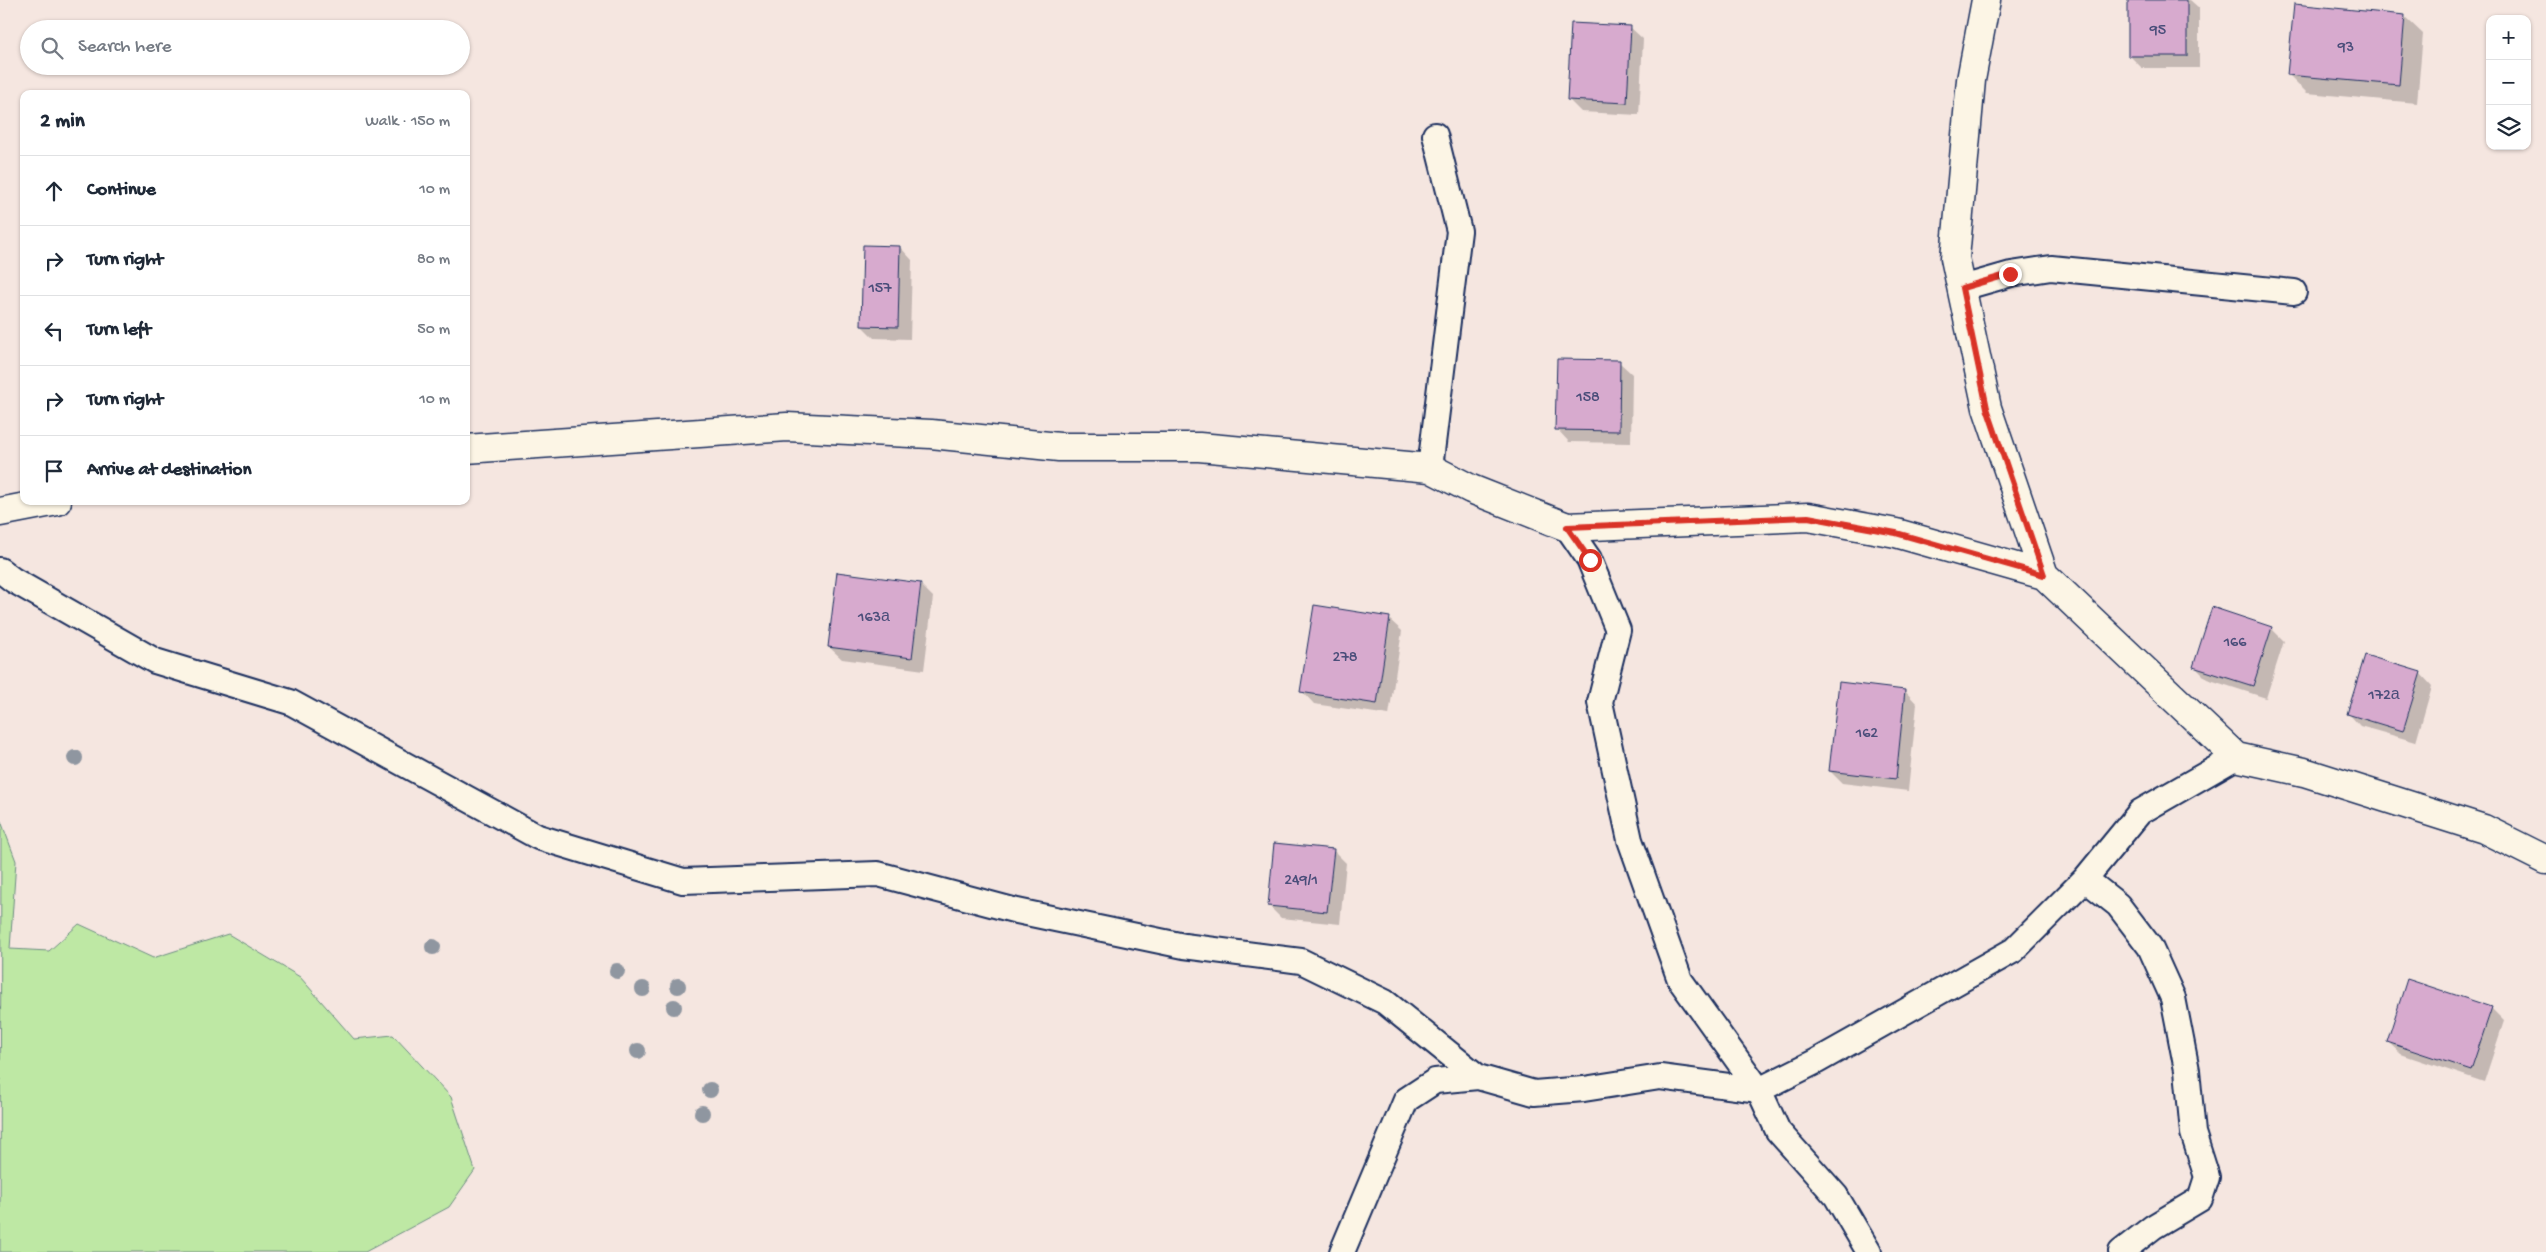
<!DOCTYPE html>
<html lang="en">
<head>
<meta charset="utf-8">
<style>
  body { margin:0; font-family:"Gochi Hand",sans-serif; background:#f2f2f3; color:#1f2937 }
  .controls { position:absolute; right:15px; top:15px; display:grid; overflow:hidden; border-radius:10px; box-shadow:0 1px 4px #0004 }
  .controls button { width:45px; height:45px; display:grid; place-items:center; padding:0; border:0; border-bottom:1px solid #e0e1e3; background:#fff; color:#1f2937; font:25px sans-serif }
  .stop { position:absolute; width:15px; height:15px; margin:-11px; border:4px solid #d93025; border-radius:50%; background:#fff }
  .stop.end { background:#d93025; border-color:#fff; box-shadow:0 1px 5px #0008 }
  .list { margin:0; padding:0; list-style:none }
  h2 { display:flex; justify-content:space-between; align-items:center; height:65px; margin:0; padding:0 20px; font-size:21px }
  h2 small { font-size:16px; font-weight:400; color:#747a83 }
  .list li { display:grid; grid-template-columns:32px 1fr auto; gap:15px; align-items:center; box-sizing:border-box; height:70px; padding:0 20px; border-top:1px solid #e0e1e3 }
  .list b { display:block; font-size:19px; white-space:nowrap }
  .list em { font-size:16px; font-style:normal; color:#747a83 }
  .icon { flex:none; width:28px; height:28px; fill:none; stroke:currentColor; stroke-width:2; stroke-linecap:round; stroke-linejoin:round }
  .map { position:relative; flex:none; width:2546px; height:1252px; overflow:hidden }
  .search { position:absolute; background:#fff; box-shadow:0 1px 4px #0004; left:20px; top:20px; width:450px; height:55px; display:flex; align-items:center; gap:12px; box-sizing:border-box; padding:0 18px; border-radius:28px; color:#747a83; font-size:19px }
  .panel { position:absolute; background:#fff; box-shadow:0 1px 4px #0004; left:20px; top:90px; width:450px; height:415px; border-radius:10px }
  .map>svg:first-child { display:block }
  .green { fill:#bee8a4; stroke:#6c8c81 }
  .shadow { fill:#0003 }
  .building { fill:#d7aace; stroke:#1b2f5e }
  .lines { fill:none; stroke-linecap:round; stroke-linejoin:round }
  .service-casing { stroke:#1b2f5e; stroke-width:28 }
  .minor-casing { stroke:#1b2f5e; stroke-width:31 }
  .service { stroke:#fcf5e5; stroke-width:24 }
  .minor { stroke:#fcf5e5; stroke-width:28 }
  .tree { fill:#8f96a0 }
  .route { stroke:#d93025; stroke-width:6 }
  .labels { text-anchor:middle; stroke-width:4.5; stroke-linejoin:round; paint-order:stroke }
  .number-label { font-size:16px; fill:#4a4e7a }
</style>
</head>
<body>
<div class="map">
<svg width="2546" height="1252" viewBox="0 0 2546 1252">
  <rect width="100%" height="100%" fill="#f5e6e0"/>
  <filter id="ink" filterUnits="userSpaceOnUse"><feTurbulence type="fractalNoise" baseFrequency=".02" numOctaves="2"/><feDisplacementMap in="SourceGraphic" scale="10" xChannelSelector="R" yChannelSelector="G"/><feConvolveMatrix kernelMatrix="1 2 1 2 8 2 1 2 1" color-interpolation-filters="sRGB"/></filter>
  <g filter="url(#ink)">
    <!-- green -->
    <path class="green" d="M1 821 16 861 10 949 49 951 79 924 153 958 228 934 300 977 354 1039 393 1035 451 1097 475 1170 449 1207 365 1252H0Z"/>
    <!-- shadow -->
    <path class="shadow" d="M2129 0H2190L2199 8V68H2142L2130 56Z
      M2404 16 2423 34 2417 103 2307 93 2289 75Z
      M1630 27 1643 39 1639 115 1581 112 1568 99Z
      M900 247 912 260 910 339 874 338 862 326Z
      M1619 362 1632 374 1631 443 1569 442 1557 429Z
      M920 584 933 597 924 670 842 659 829 647Z
      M1389 619 1402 631 1389 715 1314 704 1302 691Z
      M2271 628 2284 641 2266 698 2207 679 2194 666Z
      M2420 673 2432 686 2416 742 2360 726 2348 713Z
      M1905 691 1917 704 1908 791 1842 783 1830 771Z
      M1334 851 1346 863 1340 924 1281 918 1269 906Z
      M2491 1008 2504 1021 2484 1082 2401 1054 2388 1042Z"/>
    <!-- building -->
    <path class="building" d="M2128 0H2187V56H2128Z
      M2294 4 2405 15 2399 85 2287 75Z
      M1571 23 1631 26 1627 103 1567 100Z
      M863 245 900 246 898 327 861 326Z
      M1557 359 1620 360 1619 431 1555 430Z
      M837 572 921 583 912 658 828 647Z
      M1314 605 1390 617 1377 704 1300 692Z
      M2212 607 2272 627 2253 686 2193 667Z
      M2365 655 2421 672 2403 731 2347 714Z
      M1839 682 1905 690 1896 779 1829 771Z
      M1274 843 1334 849 1327 912 1268 906Z
      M2407 979 2492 1007 2471 1070 2387 1042Z"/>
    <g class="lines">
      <defs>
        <path id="service" d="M1962 288 2011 274 2051 268 2294 292
          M1430 468 1459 231 1435 135
          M1567 527 1589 559 1618 630 1600 702 1630 840 1680 980 1759 1090 1778 1131 1836 1196 1869 1252
          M0 570 13 580 155 661 290 702 538 837 683 881 878 874 1017 911 1184 946 1301 961 1385 1002 1478 1077
          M2085 879 2118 905 2150 947 2173 998 2187 1070 2193 1133 2207 1177 2200 1199 2153 1227 2121 1252
          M1342 1252 1406 1100 1435 1081 1478 1077 1534 1093 1584 1089 1660 1077 1759 1090 1817 1061 2014 950 2085 879 2140 812 2236 757"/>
        <path id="minor" d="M1986 0 1971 80 1955 258 1987 408 2044 575
          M466 449 787 427 931 434 1059 447H1199L1430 468 1471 489 1567 527 1808 517 1896 533 2044 575 2236 757 2304 772 2484 829 2546 860
          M0 512 57 501"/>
      </defs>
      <!-- service casing -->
      <use href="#service" class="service-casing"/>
      <!-- minor casing -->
      <use href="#minor" class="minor-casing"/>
      <!-- service -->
      <use href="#service" class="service"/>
      <!-- minor -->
      <use href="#minor" class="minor"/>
    </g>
    <!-- trees -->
    <g class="tree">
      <circle cx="75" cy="758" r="8"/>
      <circle cx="433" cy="947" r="8"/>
      <circle cx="617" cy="971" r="8"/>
      <circle cx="678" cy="986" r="8"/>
      <circle cx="643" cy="989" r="8"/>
      <circle cx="674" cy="1007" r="8"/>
      <circle cx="638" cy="1051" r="8"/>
      <circle cx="710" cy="1090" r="8"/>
      <circle cx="702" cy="1113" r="8"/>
    </g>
  </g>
  <g class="lines" filter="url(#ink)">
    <!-- route -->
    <path class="route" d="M1590 560 1567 527 1808 517 1896 533 2044 575 1987 408 1962 288 2010 274"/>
  </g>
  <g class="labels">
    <!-- number labels -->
    <g class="number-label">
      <text x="2158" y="34">95</text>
      <text x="2346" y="51">93</text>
      <text x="880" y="292">157</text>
      <text x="1588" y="401">158</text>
      <text x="874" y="621">163а</text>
      <text x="2235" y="646">166</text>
      <text x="1345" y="661">278</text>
      <text x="2384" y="699">172а</text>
      <text x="1867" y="737">162</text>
      <text x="1301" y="884">249/1</text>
    </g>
  </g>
</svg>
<div class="controls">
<button>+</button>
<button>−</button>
<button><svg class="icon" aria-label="layers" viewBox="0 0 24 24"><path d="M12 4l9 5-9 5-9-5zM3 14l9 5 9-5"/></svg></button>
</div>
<div class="stop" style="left:1590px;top:560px"></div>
<div class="stop end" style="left:2010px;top:274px"></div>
<div class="search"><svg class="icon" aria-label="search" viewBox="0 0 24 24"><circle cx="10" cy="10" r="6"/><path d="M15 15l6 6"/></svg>Search here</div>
<section class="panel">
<h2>2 min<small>Walk · 150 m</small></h2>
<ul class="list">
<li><svg class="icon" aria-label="ahead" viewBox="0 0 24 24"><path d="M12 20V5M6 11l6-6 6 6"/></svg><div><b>Continue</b></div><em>10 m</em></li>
<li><svg class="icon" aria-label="right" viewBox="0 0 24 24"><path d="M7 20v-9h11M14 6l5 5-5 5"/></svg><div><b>Turn right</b></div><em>80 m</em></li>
<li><svg class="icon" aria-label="left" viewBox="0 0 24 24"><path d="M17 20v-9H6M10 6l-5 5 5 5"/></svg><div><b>Turn left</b></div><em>50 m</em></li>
<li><svg class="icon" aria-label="right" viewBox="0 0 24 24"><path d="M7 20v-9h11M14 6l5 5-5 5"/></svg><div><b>Turn right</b></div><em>10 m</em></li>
<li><svg class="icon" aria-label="arrive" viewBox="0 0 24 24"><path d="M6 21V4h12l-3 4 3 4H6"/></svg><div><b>Arrive at destination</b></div></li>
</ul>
</section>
</div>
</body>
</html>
